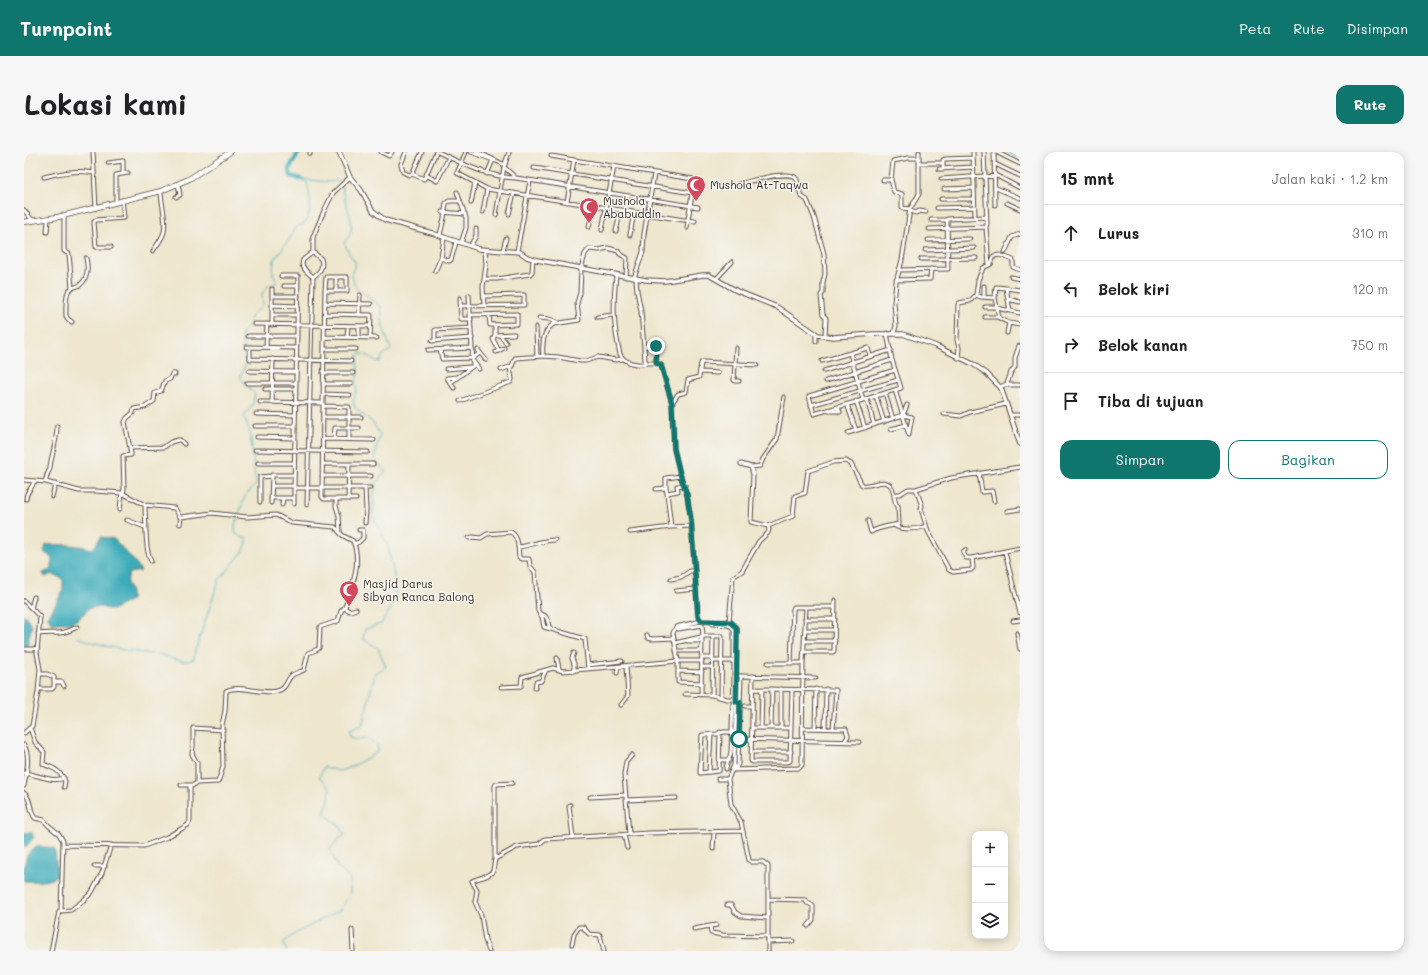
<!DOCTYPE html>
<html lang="id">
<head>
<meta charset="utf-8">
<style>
  body { margin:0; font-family:Mali,sans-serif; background:#f6f6f6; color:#202124 }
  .controls { position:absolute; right:12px; bottom:12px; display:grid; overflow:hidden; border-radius:8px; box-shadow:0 2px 10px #0003 }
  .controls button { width:36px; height:36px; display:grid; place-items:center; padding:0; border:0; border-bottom:1px solid #e0e0e0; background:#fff; color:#202124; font:20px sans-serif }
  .stop { position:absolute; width:12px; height:12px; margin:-9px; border:3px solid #0f766e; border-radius:50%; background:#fff }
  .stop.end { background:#0f766e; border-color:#fff; box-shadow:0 1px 4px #0008 }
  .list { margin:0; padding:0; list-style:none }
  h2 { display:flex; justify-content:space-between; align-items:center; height:52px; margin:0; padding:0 16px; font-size:17px }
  h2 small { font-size:13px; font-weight:400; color:#757577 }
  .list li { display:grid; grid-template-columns:26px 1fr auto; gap:12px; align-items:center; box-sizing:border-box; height:56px; padding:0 16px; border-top:1px solid #e0e0e0 }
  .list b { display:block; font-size:15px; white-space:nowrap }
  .list em { font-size:13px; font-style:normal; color:#757577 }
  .actions { display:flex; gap:8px; padding:12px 16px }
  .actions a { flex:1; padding:9px 0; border:1px solid #0f766e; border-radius:12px; text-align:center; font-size:14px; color:#0f766e }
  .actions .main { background:#0f766e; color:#fff }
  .icon { flex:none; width:22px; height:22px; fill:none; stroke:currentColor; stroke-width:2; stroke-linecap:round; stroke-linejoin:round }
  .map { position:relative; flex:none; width:996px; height:799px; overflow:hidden; border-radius:12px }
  header { display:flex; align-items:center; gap:24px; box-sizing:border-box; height:56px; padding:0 20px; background:#0f766e; color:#fff }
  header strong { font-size:19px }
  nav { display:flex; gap:22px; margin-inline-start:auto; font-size:14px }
  .intro { display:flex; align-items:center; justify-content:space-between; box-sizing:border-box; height:96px; padding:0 24px }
  h1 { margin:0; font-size:28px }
  .button { padding:10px 18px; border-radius:12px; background:#0f766e; color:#fff; font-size:14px; font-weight:700 }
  main { display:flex; gap:24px; padding:0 24px }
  aside { flex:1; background:#fff; border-radius:12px; box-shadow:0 2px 10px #0003 }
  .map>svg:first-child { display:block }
  .water { fill:#3dacba; stroke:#3c6b6c }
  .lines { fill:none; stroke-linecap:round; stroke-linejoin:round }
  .stream { stroke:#3dacba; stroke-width:1 }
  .river { stroke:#3dacba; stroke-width:4.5 }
  .minor-casing { stroke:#564638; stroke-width:5 }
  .tertiary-casing { stroke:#564638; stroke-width:5.5 }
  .primary-casing { stroke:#564638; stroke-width:6 }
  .minor { stroke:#fff; stroke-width:3 }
  .tertiary { stroke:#fff; stroke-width:3.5 }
  .primary { stroke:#fff; stroke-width:4.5 }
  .route { stroke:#0f766e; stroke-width:5 }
  .labels { text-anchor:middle; stroke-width:3; stroke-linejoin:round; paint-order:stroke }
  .poi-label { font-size:11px; fill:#3b2a1e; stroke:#f6f6f2; text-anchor:start }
</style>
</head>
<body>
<header>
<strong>Turnpoint</strong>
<nav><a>Peta</a><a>Rute</a><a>Disimpan</a></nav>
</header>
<div class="intro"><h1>Lokasi kami</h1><a class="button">Rute</a></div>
<main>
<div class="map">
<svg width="996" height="799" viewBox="0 0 996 799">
  <rect width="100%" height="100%" fill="#f6f6f2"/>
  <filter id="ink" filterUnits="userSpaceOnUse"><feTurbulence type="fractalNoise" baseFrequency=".025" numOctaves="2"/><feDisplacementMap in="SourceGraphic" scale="8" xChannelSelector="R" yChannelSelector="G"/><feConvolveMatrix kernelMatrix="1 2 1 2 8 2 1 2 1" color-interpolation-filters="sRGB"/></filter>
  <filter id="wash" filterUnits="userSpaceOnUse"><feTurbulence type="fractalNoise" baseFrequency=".012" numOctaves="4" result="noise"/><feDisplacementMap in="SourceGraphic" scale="16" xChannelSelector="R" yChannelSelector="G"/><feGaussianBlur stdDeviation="0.9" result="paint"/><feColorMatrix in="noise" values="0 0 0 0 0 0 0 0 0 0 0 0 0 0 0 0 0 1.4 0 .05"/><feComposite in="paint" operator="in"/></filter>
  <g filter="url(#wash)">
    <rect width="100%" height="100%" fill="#eee6cd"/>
    <!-- water -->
    <path class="water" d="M77 385 90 387 112 411 117 419 105 421 103 431 107 440V448L88 458 77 455 65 456C59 462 54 470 44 471 38 471 34 470 28 472L24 465 39 439V427L28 422 21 425 19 421 28 417V406L20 400 22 393C37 392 54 393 69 397Z
      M0 462 8 473 3 494 0 493Z
      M7 680 10 685 2 695H0V681Z
      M14 694C19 696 26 694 31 697L33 723C27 731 10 729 0 729 0 713 0 700 14 694Z"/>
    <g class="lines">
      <!-- stream -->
      <path class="stream" d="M276 27C290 28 301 31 316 29L317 32
        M53 485C75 492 97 499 120 501 124 502 128 501 132 502 146 503 156 514 170 507L171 499 195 428 219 400 223 391 222 386H218L211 381V374L221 344 232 332 226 280 220 265 229 252 231 242 224 235 216 225 222 212 217 182 226 173C226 160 232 161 239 153L238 142 243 135 254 130 249 122 250 108 268 83 273 74 279 73C290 60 286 45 283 30L276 27
        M262 799 260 790 272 781 316 758 326 742V727L313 714 306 697 313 688 321 683 316 674 300 661 305 647 306 636 295 625 300 615 316 619 329 614 354 600 353 592 344 586 334 587 326 585 325 579 338 574 351 521 362 515 354 496 339 487 341 477 357 472 371 450V428L364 394 349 365 351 332 362 319 351 310V301L356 283 349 271 331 256 329 249 333 237 331 232 334 223 333 206 336 202C344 201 348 209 356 210L359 203 367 198 359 175 357 154 332 136 327 122 332 111 326 103 320 91C322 88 326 83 327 80 330 65 319 49 318 35"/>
      <!-- river -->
      <path class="river" d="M275 0 265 17 267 24 276 27
        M986 0 993 3 996 2"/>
    </g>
  </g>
  <g filter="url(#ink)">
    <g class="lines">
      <defs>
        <path id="minor" d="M69 0 72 56
          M286 0V2
          M357 0 365 4 368 0
          M382 0 377 12 379 20 385 23 388 22 400 27 402 23 413 29 425 5
          M414 0C439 12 464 25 492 26L674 55
          M442 0 433 21 463 37 660 68H664L670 29 669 27 550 8 543 50
          M447 0 472 9
          M454 0 481 13
          M949 0 951 65
          M970 0 971 53
          M972 0 996 12
          M527 4 550 8
          M84 11 99 9V22
          M895 11H919
          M971 12 996 24
          M480 15 492 26
          M510 16 669 41
          M915 17 949 15
          M919 17V8L921 7 949 6
          M388 22 398 0
          M463 22 469 8
          M402 23 412 0
          M971 23 996 36
          M20 25C35 21 54 17 70 21
          M917 27 961 24 971 25
          M859 28H867L870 40 878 42V56L886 57
          M867 28 869 9 884 6H895
          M714 32C725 30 765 17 772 26 775 31 775 39 777 44L783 48 790 65 800 102 801 122 799 130V141L797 143 799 163 802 166 801 184
          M972 36 996 46
          M920 37 950 36
          M433 40 442 66V76L437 91
          M152 45 156 43 154 32
          M917 47H950
          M92 50V23L104 21
          M447 51 451 31
          M983 51 996 57
          M913 56 951 55
          M0 58 9 69
          M886 59 892 61 895 59 902 60
          M418 60 441 62
          M459 60 463 37
          M485 62 490 41
          M40 63V99L45 102 48 136
          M472 63 480 15 485 0
          M907 68H922
          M565 75 570 54
          M962 75 965 113
          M663 76 664 68 671 69
          M905 77 962 75 963 72 960 0
          M578 78 590 15
          M592 79 597 58
          M23 80 24 67
          M416 83 420 66 422 51 425 49H436
          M606 83 610 60
          M904 88 946 87
          M446 94 452 84V77
          M87 95H72L70 70 72 68 100 66 98 48
          M479 98 482 86
          M901 98 950 96
          M129 99C133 93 138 87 140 80 143 67 137 52 137 39
          M493 99 506 29
          M289 100V85L299 61 309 41 326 25
          M981 100 988 85 996 82
          M417 106 425 109 427 108 432 90
          M897 107 952 106
          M875 118 924 117 923 67 962 65
          M411 119 417 106 420 86
          M592 123C589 154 589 172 596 202 600 211 614 214 623 211
          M257 124H274L270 336H346
          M289 125C295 120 300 116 297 107L289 100
          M312 125V139
          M987 125 996 127
          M610 126 619 100 620 82 630 22
          M612 126 613 139 617 159 621 208 623 211H633L637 213 648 251 650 297 656 322 663 343 667 368 674 464 677 469 707 470 713 476 712 563 710 613 704 627 707 652 717 670 725 708 727 710H739L744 714V799
          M460 127H473L506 122 508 120 509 107
          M692 127 708 110
          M872 128 906 127 907 117
          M260 134H274
          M960 134V145
          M952 143 957 145 971 146 975 166 985 171 996 173
          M248 144H274
          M436 146 437 167H447
          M971 146 972 135 982 136
          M984 147 996 150
          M301 151 347 152
          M248 153 274 154
          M460 153 459 135 462 113 461 98
          M437 154 500 153V143L460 144
          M961 155H973
          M973 156 996 161
          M986 159 982 136 996 138
          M301 162 347 163 346 186
          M248 163H273
          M335 163 336 143
          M446 163 493 162V172L466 173 465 163
          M573 165 589 163
          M961 165H975
          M515 166 525 167 533 170
          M48 170 44 167 42 164C42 158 41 143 45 138 48 135 53 135 56 133 65 126 64 115 62 106
          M230 172 346 174
          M248 173V137
          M471 173V183L490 182
          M512 175 513 204
          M870 181 872 174 870 151 872 130 878 108 886 57 895 42V0
          M983 181 985 171
          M792 182V189
          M471 183 469 187 475 199
          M476 183 482 191
          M224 184H273
          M300 185 353 186
          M323 185 324 174
          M335 186V174
          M411 188V178L447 176
          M408 189 448 186
          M620 194 633 195 632 211
          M222 195 272 196
          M226 195V207L327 209
          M242 195 243 172
          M712 196 710 228 711 229H715
          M300 197H332
          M404 198 448 196
          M416 198 418 207 449 206 456 201
          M454 198 462 208
          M472 200 480 196
          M826 201 844 196 846 204
          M519 204 534 205 556 209H562L574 205 592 208 599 207
          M934 206 935 196 933 188 934 153 935 151 946 149 952 143 954 128 959 116 967 112 970 104 976 103 989 108V115L996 118
          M449 209 455 217
          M798 209 826 201 839 248 814 255
          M422 217 446 215
          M477 218 488 214 491 206 519 204C518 193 519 178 530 172L555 168 553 151 556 141 557 117 561 102 565 97 575 98 584 96 594 99 596 102 603 106 602 125
          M225 219 272 220
          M800 219 867 198
          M677 220 694 221
          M299 221H329
          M802 229 868 208
          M223 231H272
          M426 231 449 214 445 143
          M299 232H327
          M983 233H996
          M976 235 983 232 987 220 991 215V206L995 194
          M430 236 423 226 433 225
          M241 237H271
          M871 238 885 283
          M861 241 869 267
          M299 242 326 243
          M852 244 860 270
          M843 247 850 273
          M839 248 877 236 868 208 863 181
          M436 249 487 230 488 227 486 215
          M832 249 841 276
          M236 250 299 251 298 345 300 347H332
          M248 250 249 207
          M299 251 301 139 302 125H323V139H301
          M648 251 654 242 662 240 664 228 675 225 677 211 679 210 733 213
          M823 252 832 278
          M787 253 874 228
          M883 253 879 263 888 265 885 281
          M300 254 325 255V287
          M805 259H815
          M816 260 814 255 790 262 785 244 871 218
          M232 262 271 263
          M920 262 937 264 946 260 982 252
          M987 263H996
          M299 265H337
          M231 274H271
          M867 277 882 273
          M824 281 879 263
          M233 285 271 286
          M299 287 350 288
          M310 287 311 276H335
          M106 296 140 295 147 290 154 288H156L160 292
          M231 298 344 300
          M234 311H270
          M299 312H349
          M717 312 727 315 736 314 739 307 753 287 760 245
          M955 321 958 340 968 339 970 349
          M298 324H347
          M0 328 22 330 55 339H72L98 341 121 353 150 356 152 358 155 364 157 365 188 361 223 365 252 363 268 371 311 375 318 383 329 389C338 411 328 435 321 455L317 459 314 469 296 475 295 496 292 498 284 501 280 518C276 520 271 521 268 523 262 528 263 537 253 539 239 543 215 532 202 539L201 559 198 573 199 615 194 630 173 631 166 635V669L164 673 143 685 120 694 39 693
          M22 330C22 327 22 324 24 321 25 317 26 320 26 315 28 301 33 289 33 274
          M248 334H270
          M270 336V352
          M642 336V326L657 324
          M632 337 642 336 643 341 654 339 653 334 661 333
          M892 337 898 354 897 357 904 379 925 418 929 420 947 418 949 416 948 406
          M643 341 647 375
          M99 342 100 337 99 304 107 303V302L101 270 103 266 109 261 110 257 121 255 130 249 131 241 137 239 141 229 146 227 148 222H151
          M870 342H876L884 337H892L927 326 996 315
          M28 345 31 332
          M247 346H270
          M2 347C2 338 9 337 10 329
          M312 347V354L315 364 316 380
          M324 347 325 312
          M236 350V325L248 324
          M247 351 248 323H270
          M121 353C121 362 122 371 122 381 123 392 122 399 127 409
          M258 353 259 346
          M283 353 289 125 282 119 278 113 279 108 289 100
          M96 357 98 341
          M983 359 996 357
          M103 368 121 375
          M341 371 342 358 341 336
          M156 372 157 365
          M870 373C876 379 895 377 902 374
          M744 374 769 364 771 344 781 341 784 319 809 310 822 309 827 312 838 333C849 335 862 324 868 336 871 342 869 350 874 354L875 372C867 374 854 375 847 380L844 369
          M606 380 647 375 668 374
          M445 386 448 385 457 386 463 382 487 380C495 385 494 396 495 405L497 407H505L506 414 511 420 514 459 518 465 520 475 561 487 564 517
          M330 392 335 390 339 386V378H335
          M494 395C506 394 518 388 531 388
          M941 398 939 400 942 406H948L996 396
          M981 400 996 461
          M647 427 657 425 666 419H671
          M652 439 672 437
          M0 449 16 465 13 501 16 517 14 540 8 574 0 581
          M7 456 10 445
          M320 456 326 459 332 457
          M516 462C525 463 523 470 526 477
          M781 467H811
          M677 469 652 475 649 481 654 509V519L678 520
          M989 469 996 468
          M705 470 709 425 718 419 735 389 744 381 745 377 744 374 727 370 729 323 727 315
          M688 472 704 473 708 475 710 479V527L707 600C706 607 702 612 702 617
          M654 477 678 473 679 484
          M781 478H810
          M993 481 996 497
          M14 482C30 480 37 484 53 475
          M623 483 624 486 628 487 650 486
          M664 489H678
          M780 489H811
          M651 491 681 484H698L697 545
          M0 497H9L13 496
          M652 499H678
          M780 500H809L810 499 811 448
          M550 501 548 506 550 512V519
          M533 506 535 517
          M678 506H689
          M689 509H711
          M744 511H779
          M767 511 769 457 770 455H782
          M564 513 598 509
          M678 515H688
          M654 519V530L678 531
          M593 521 594 514
          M716 524 792 526
          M729 524 727 607V609L729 610H764L766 609 768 538
          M30 530H38L40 534
          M477 535 497 534 498 525 522 518
          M511 536 512 530 517 529 522 518 529 516 539 519 654 509H678
          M15 537H28L30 535V525L23 522H16
          M729 537 812 538 809 577
          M661 542 688 543 703 547H711
          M677 543 678 485
          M688 543 689 484
          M597 553 604 544 602 514
          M721 554H728
          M6 576 11 590 20 600 19 612C29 616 36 618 41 629L40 635
          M728 576H767
          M737 576 738 537
          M747 576 748 537
          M757 576V537
          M779 576 822 577 824 584 821 589
          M791 576 792 537
          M801 576 802 537
          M696 580 695 619 676 621 678 583 693 582 700 580H709
          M711 587 835 590
          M0 593C7 606 2 620 0 634
          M727 600H767
          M696 608H706
          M708 618 775 616 778 613 779 511 782 455H811
          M711 618 714 612 717 524
          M685 620 687 582
          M0 621C13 622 27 631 40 626
          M694 627H704
          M173 631V611L168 602 169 594V576L199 578
          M157 633H168
          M0 641C8 647 5 658 11 666L20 668 24 673 35 682 39 689 37 759
          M566 645 602 643
          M602 648 652 646
          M546 653 545 654 549 685
          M605 682 600 622 602 610 608 603
          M600 683 603 696
          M689 697 690 680
          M471 707 493 695 515 692 521 687 625 681 719 679
          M70 714H81
          M744 747 782 748 783 751 786 752 789 754V768L784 774
          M703 753H707L711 760 717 764 744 766
          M686 774 693 773
          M670 777 686 774 687 781 699 783 744 784
          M328 778 329 799
          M744 790 769 789
          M548 792 550 782 555 775H559L565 782 576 783 580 799
          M27 799 35 760 37 759 47 758 60 748 68 740 78 721 87 693
          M465 799 461 788 457 763 451 750 453 738 448 729C455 725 463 726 469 719L471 707V634L472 632 488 631"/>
        <path id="tertiary" d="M315 0 326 25 337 38 349 59 361 68 408 81 455 97 496 100 503 105 513 108 622 128 641 129 679 123H685L713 139 753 155 794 183 809 185 850 182H879L912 194 949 212 962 221 977 236 996 292"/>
        <path id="primary" d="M0 70 34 65 137 39 165 27 206 0"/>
      </defs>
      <!-- minor casing -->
      <use href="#minor" class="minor-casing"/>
      <!-- tertiary casing -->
      <use href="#tertiary" class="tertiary-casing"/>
      <!-- primary casing -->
      <use href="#primary" class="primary-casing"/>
      <!-- minor -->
      <use href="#minor" class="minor"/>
      <!-- tertiary -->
      <use href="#tertiary" class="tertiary"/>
      <!-- primary -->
      <use href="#primary" class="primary"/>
    </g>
  </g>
  <g class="lines" filter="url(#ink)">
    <!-- route -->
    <path class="route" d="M632 194 633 196 632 211 637 213 648 251 650 297 656 322 663 343 667 368 674 464 677 469 707 470 713 476 712 550H716L715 587"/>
  </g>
  <!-- icons -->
  <defs>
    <symbol id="mosque-pin" viewBox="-11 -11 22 30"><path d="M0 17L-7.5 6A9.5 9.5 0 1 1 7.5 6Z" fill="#d1495b" stroke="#f6f6f2"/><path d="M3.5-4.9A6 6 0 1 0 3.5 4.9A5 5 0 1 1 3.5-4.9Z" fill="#fff"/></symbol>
  </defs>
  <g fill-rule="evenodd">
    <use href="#mosque-pin" x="661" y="22" width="22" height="30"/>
    <use href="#mosque-pin" x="554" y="44" width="22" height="30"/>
    <use href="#mosque-pin" x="314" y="427" width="22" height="30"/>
  </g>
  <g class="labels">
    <!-- poi labels -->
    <g class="poi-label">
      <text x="686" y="37">Mushola At-Taqwa</text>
      <text x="579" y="53">Mushola<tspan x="579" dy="13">Ababuddin</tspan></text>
      <text x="339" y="436">Masjid Darus<tspan x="339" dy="13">Sibyan Ranca Balong</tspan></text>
    </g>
  </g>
</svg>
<div class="controls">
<button>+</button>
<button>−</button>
<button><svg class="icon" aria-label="layers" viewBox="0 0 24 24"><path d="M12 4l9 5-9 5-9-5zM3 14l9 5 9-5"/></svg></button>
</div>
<div class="stop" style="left:715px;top:587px"></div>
<div class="stop end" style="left:632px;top:194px"></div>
</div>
<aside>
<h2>15 mnt<small>Jalan kaki · 1.2 km</small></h2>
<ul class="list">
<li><svg class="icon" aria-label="ahead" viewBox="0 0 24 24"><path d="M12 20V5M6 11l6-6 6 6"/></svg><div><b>Lurus</b></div><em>310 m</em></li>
<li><svg class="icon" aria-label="left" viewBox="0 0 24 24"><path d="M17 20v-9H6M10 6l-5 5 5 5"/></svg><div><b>Belok kiri</b></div><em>120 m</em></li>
<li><svg class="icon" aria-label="right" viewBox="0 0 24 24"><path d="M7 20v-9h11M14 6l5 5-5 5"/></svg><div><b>Belok kanan</b></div><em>750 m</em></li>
<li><svg class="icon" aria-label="arrive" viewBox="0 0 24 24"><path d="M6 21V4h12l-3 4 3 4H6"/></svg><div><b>Tiba di tujuan</b></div></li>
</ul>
<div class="actions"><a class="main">Simpan</a><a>Bagikan</a></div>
</aside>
</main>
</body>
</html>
